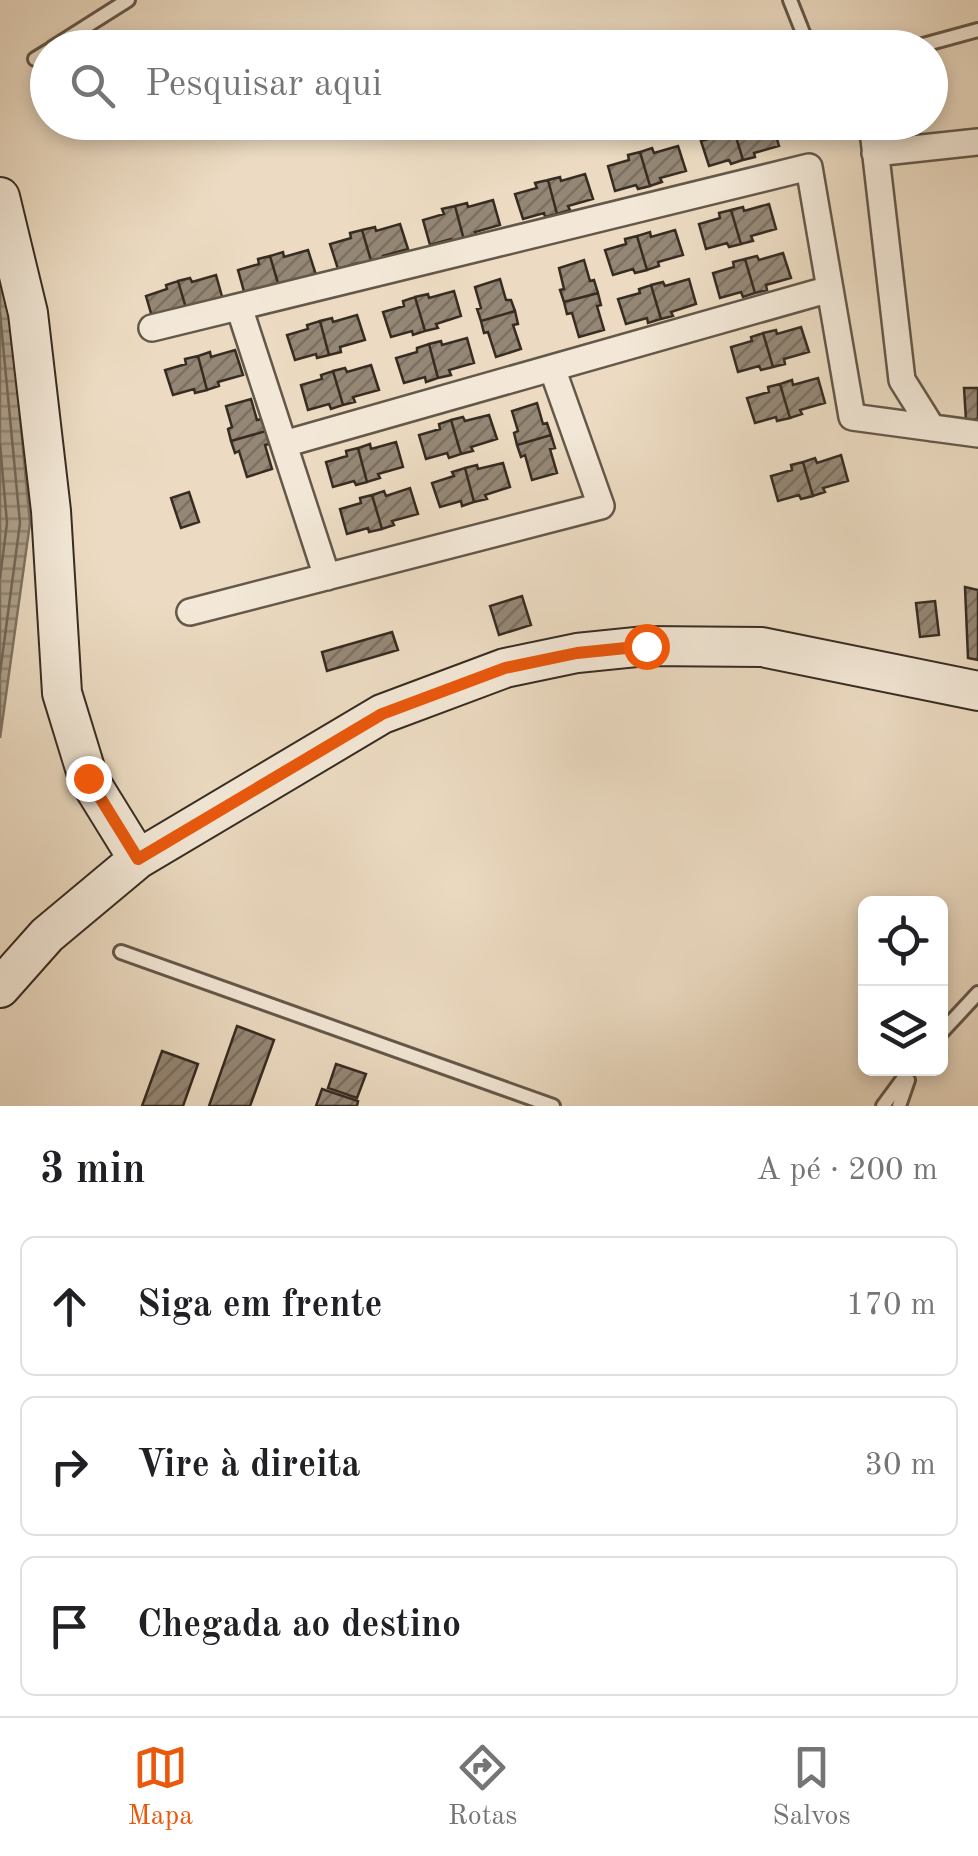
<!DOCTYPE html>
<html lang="pt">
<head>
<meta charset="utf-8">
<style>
  body { margin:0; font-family:"Old Standard TT",serif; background:#f2f2f2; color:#202124 }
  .controls { position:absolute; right:30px; bottom:30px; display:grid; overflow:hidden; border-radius:15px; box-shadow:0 5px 15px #0003 }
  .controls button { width:90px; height:90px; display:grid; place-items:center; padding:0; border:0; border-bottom:2px solid #e0e0e0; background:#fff; color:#202124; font:50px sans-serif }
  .stop { position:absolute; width:30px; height:30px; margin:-22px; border:8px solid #ea580c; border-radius:50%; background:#fff }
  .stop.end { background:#ea580c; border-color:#fff; box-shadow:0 2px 10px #0008 }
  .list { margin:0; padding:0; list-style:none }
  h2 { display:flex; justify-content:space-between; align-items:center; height:130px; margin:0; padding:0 40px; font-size:42px }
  h2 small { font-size:32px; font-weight:400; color:#757577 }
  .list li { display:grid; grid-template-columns:65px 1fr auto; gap:30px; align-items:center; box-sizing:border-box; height:140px; margin:0 20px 20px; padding:0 20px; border:2px solid #e0e0e0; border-radius:15px }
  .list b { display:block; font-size:38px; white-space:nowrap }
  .list em { font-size:32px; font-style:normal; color:#757577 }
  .icon { flex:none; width:55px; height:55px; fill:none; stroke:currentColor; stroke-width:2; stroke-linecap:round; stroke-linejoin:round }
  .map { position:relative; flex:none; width:978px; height:1106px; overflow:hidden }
  .search { position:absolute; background:#fff; box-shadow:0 5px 15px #0003; left:30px; right:30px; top:30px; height:110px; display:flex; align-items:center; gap:25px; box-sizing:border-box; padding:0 35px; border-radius:55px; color:#757577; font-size:38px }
  .sheet { height:610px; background:#fff }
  nav { display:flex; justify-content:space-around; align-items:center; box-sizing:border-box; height:140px; border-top:2px solid #e0e0e0; background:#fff; font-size:28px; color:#757577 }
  nav a { display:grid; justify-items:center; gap:5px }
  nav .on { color:#ea580c }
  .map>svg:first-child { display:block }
  .water { fill:url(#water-rules); stroke:#7e7261; stroke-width:2.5 }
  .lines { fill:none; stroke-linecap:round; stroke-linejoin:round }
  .shore { stroke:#726656; stroke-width:2.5 }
  .building { fill:url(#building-hatch); stroke:#372c21; stroke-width:2.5 }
  .lane-casing { stroke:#645849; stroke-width:18 }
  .street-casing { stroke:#645849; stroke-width:30 }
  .secondary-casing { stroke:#372c21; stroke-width:42 }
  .lane { stroke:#f3e8d7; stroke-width:12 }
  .street { stroke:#f3e8d7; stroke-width:25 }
  .secondary { stroke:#f3e8d7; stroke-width:38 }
  .route { stroke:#ea580c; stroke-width:12 }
</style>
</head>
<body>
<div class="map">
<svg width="978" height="1106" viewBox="0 0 978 1106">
  <defs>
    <pattern id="water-rules" width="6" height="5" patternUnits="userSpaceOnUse" patternTransform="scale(2.5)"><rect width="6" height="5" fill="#aea08b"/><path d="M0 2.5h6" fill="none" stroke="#8e8371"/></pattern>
    <pattern id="building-hatch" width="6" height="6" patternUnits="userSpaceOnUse" patternTransform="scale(2.5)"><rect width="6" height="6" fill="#958775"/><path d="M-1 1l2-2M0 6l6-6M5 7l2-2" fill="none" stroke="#7a6f60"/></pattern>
  </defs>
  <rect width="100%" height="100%" fill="#ecdbc2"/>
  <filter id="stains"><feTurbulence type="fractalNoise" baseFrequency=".002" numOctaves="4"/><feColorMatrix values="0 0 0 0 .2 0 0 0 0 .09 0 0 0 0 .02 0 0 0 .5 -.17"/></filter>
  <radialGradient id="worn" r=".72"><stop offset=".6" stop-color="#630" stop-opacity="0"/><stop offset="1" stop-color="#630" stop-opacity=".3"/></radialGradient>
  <!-- water -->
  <path class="water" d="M0 280 10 313 30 523 0 738Z"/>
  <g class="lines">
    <!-- shore -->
    <path class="shore" d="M0 313 20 523 0 673
      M0 444 7 523 0 578"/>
  </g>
  <!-- building -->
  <path class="building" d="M764 122H772L779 146 754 153 755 157 743 160 733 127 746 123 747 127Z
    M733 127 743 160 731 164 729 160 709 166 701 141 722 135 721 130Z
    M678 146 686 171 660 178 662 182 650 186 640 152 652 148 654 153Z
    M640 152 650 186 638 189 636 185 615 191 608 166 629 160 628 155Z
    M585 174 593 199 568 206 570 210 557 214 548 180 560 177 561 181Z
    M548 180 557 214 545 217 544 213 523 219 515 194 537 188 535 183Z
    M493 200 500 225 475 232 477 237 464 240 455 206 467 203 468 207Z
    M769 204 776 229 751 236 753 241 741 244 731 210 743 207 744 211Z
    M455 206 464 240 452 243 451 239 430 245 423 220 444 214 442 209Z
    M731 210 741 244 729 247 727 243 706 249 699 224 720 218 719 213Z
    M400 224 408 249 383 256 384 261 372 264 362 230 375 227 376 231Z
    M362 230 372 264 360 267 358 263 338 269 330 244 351 238 350 233Z
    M675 230 683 255 658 262 659 266 647 270 637 236 650 232 651 237Z
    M637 236 647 270 635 273 633 269 613 275 605 250 626 244 625 239Z
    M308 250 316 275 290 282 280 290 270 256 283 252 284 257Z
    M783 253 791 278 766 285 767 290 755 293 745 259 757 256 759 260Z
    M270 256 280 290 245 295 238 270 259 264 258 259Z
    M745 259 755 293 743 297 741 292 720 298 713 273 734 267 733 262Z
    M584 260 590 281 594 280 598 293 564 302 560 290 564 289 559 268Z
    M216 275 223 300 188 315 178 281 190 278 192 282Z
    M500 279 506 300H511L515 311 481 321 477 309 481 308 475 287Z
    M689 279 696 304 671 312 673 316 661 319 651 285 663 282 665 286Z
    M178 281 188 315 153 320 146 296 167 289 166 285Z
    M651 285 661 319 648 323 647 318 626 324 618 299 640 293 639 289Z
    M454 291 461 316 436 324 438 328 425 331 415 297 428 294 429 298Z
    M598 293 601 305 597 306 604 330 579 337 572 313 567 314 564 302Z
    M415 297 425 331 413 335 412 331 391 337 383 312 404 306 403 301Z
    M515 311 518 324 513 325 521 349 496 357 488 332 484 333 481 321Z
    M357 315 365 340 340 347 341 352 329 355 320 321 332 318 333 322Z
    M320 321 329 355 317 358 316 354 295 360 287 335 308 329 307 325Z
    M801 327 809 352 784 359 785 364 773 367 763 333 776 330 777 334Z
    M763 333 773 367 761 370 759 366 738 372 731 347 752 341 751 337Z
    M467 338 474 363 449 370 451 375 438 378 429 344 441 341 442 345Z
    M429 344 438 378 426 382 425 377 404 383 396 358 417 352V348Z
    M235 350 243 375 218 382 219 386 207 390 198 356 210 352 211 357Z
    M198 356 207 390 195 393 194 389 173 395 165 370 186 364 185 359Z
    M371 365 379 390 353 397 355 402 343 405 333 371 345 368 347 372Z
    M333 371 343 405 331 409 329 404 308 410 301 385 322 379 321 375Z
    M818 378 825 403 800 410 802 414 790 418 780 384 792 380 793 385Z
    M780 384 790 418 777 421 776 417 755 423 747 398 769 392 768 387Z
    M964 388H978V419L966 420Z
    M251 399 257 420 262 419 266 431 231 441 228 429 232 427 226 406Z
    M537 403 543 424 547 423 551 435 517 445 514 433 518 431 512 411Z
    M489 415 497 439 471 447 473 451 461 454 451 420 463 417 465 421Z
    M451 420 461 454 449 458 447 453 426 459 419 435 440 429 439 424Z
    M266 431 269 444 265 445 272 469 247 477 239 451 235 453 231 441Z
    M551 435 555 448 550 449 557 473 532 480 525 455 521 457 517 445Z
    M396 442 403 467 378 474 380 478 367 482 358 448 370 444 371 449Z
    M358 448 367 482 356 485 354 481 333 487 326 462 347 456 346 451Z
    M841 455 848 481 823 488 825 492 813 496 803 462 815 458 817 463Z
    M803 462 813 496 801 499 799 495 778 501 771 476 792 470 791 465Z
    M503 463 510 487 485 495 487 499 474 502 465 468 477 465 478 469Z
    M465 468 474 502 462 506 461 501 440 507 432 483 454 476 452 472Z
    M410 488 418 514 392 521 394 525 382 529 372 495 384 491 386 496Z
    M189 492 199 522 181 528 171 498Z
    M372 495 382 529 369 532 368 528 347 534 340 509 361 503 360 498Z
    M965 587 978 590V660L968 658Z
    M522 596 531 625 499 635 490 606Z
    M935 601 939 635 920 637 916 603Z
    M392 632 398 650 327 671 322 652Z
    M237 1026 274 1040 250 1106H209Z
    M162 1051 198 1064 183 1106H142Z
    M336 1064 366 1074 357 1098 328 1088Z
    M322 1089 358 1101 357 1106H316Z"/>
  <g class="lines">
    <defs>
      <path id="lane" d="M790 0 809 48
        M52 48 128 0
        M912 48 978 30
        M35 59 48 51
        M121 952 553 1106
        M940 1034 978 993
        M883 1106 911 1068
        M899 1106 908 1080"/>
      <path id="street" d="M872 122 902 380 932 428
        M875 153 978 142
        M239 307 327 577
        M152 328 809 167 852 417 978 434
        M284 444 830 289
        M190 612 601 506 552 368"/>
      <path id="secondary" d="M0 197 28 313 51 511 62 693 88 778 138 859
        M0 988 47 935 138 859 382 714 505 668 577 653 646 646 762 647 978 691"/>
    </defs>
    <!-- lane casing -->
    <use href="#lane" class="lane-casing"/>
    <!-- street casing -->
    <use href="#street" class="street-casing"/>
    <!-- secondary casing -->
    <use href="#secondary" class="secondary-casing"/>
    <!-- lane -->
    <use href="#lane" class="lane"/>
    <!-- street -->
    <use href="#street" class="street"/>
    <!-- secondary -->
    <use href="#secondary" class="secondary"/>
  </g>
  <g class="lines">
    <!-- route -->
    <path class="route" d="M88 778 138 859 382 714 505 668 577 653 646 646"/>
  </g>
  <rect width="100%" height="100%" filter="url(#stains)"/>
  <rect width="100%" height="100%" fill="url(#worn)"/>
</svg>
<div class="controls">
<button><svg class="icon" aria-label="locate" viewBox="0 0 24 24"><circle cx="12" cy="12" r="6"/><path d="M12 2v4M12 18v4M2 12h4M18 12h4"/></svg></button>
<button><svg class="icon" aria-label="layers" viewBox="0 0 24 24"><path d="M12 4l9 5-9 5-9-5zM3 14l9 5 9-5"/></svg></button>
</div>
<div class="stop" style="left:646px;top:646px"></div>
<div class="stop end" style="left:88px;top:778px"></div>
<div class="search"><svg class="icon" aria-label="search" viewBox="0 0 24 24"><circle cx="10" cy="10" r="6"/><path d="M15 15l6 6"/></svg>Pesquisar aqui</div>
</div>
<section class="sheet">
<h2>3 min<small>A pé · 200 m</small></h2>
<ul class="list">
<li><svg class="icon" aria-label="ahead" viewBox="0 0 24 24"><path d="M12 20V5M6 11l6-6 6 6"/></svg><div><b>Siga em frente</b></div><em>170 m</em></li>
<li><svg class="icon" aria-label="right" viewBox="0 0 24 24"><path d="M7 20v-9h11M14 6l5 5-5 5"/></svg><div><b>Vire à direita</b></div><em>30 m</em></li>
<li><svg class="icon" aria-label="arrive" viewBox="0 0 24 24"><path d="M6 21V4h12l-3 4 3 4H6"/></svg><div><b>Chegada ao destino</b></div></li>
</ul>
</section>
<nav>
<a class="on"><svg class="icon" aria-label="map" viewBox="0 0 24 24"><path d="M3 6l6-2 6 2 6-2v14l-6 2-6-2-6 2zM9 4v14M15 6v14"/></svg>Mapa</a>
<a><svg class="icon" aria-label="directions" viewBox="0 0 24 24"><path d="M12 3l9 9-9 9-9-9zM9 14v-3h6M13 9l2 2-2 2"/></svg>Rotas</a>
<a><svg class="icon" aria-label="saved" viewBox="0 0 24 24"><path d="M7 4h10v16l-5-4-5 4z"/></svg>Salvos</a>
</nav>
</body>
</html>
